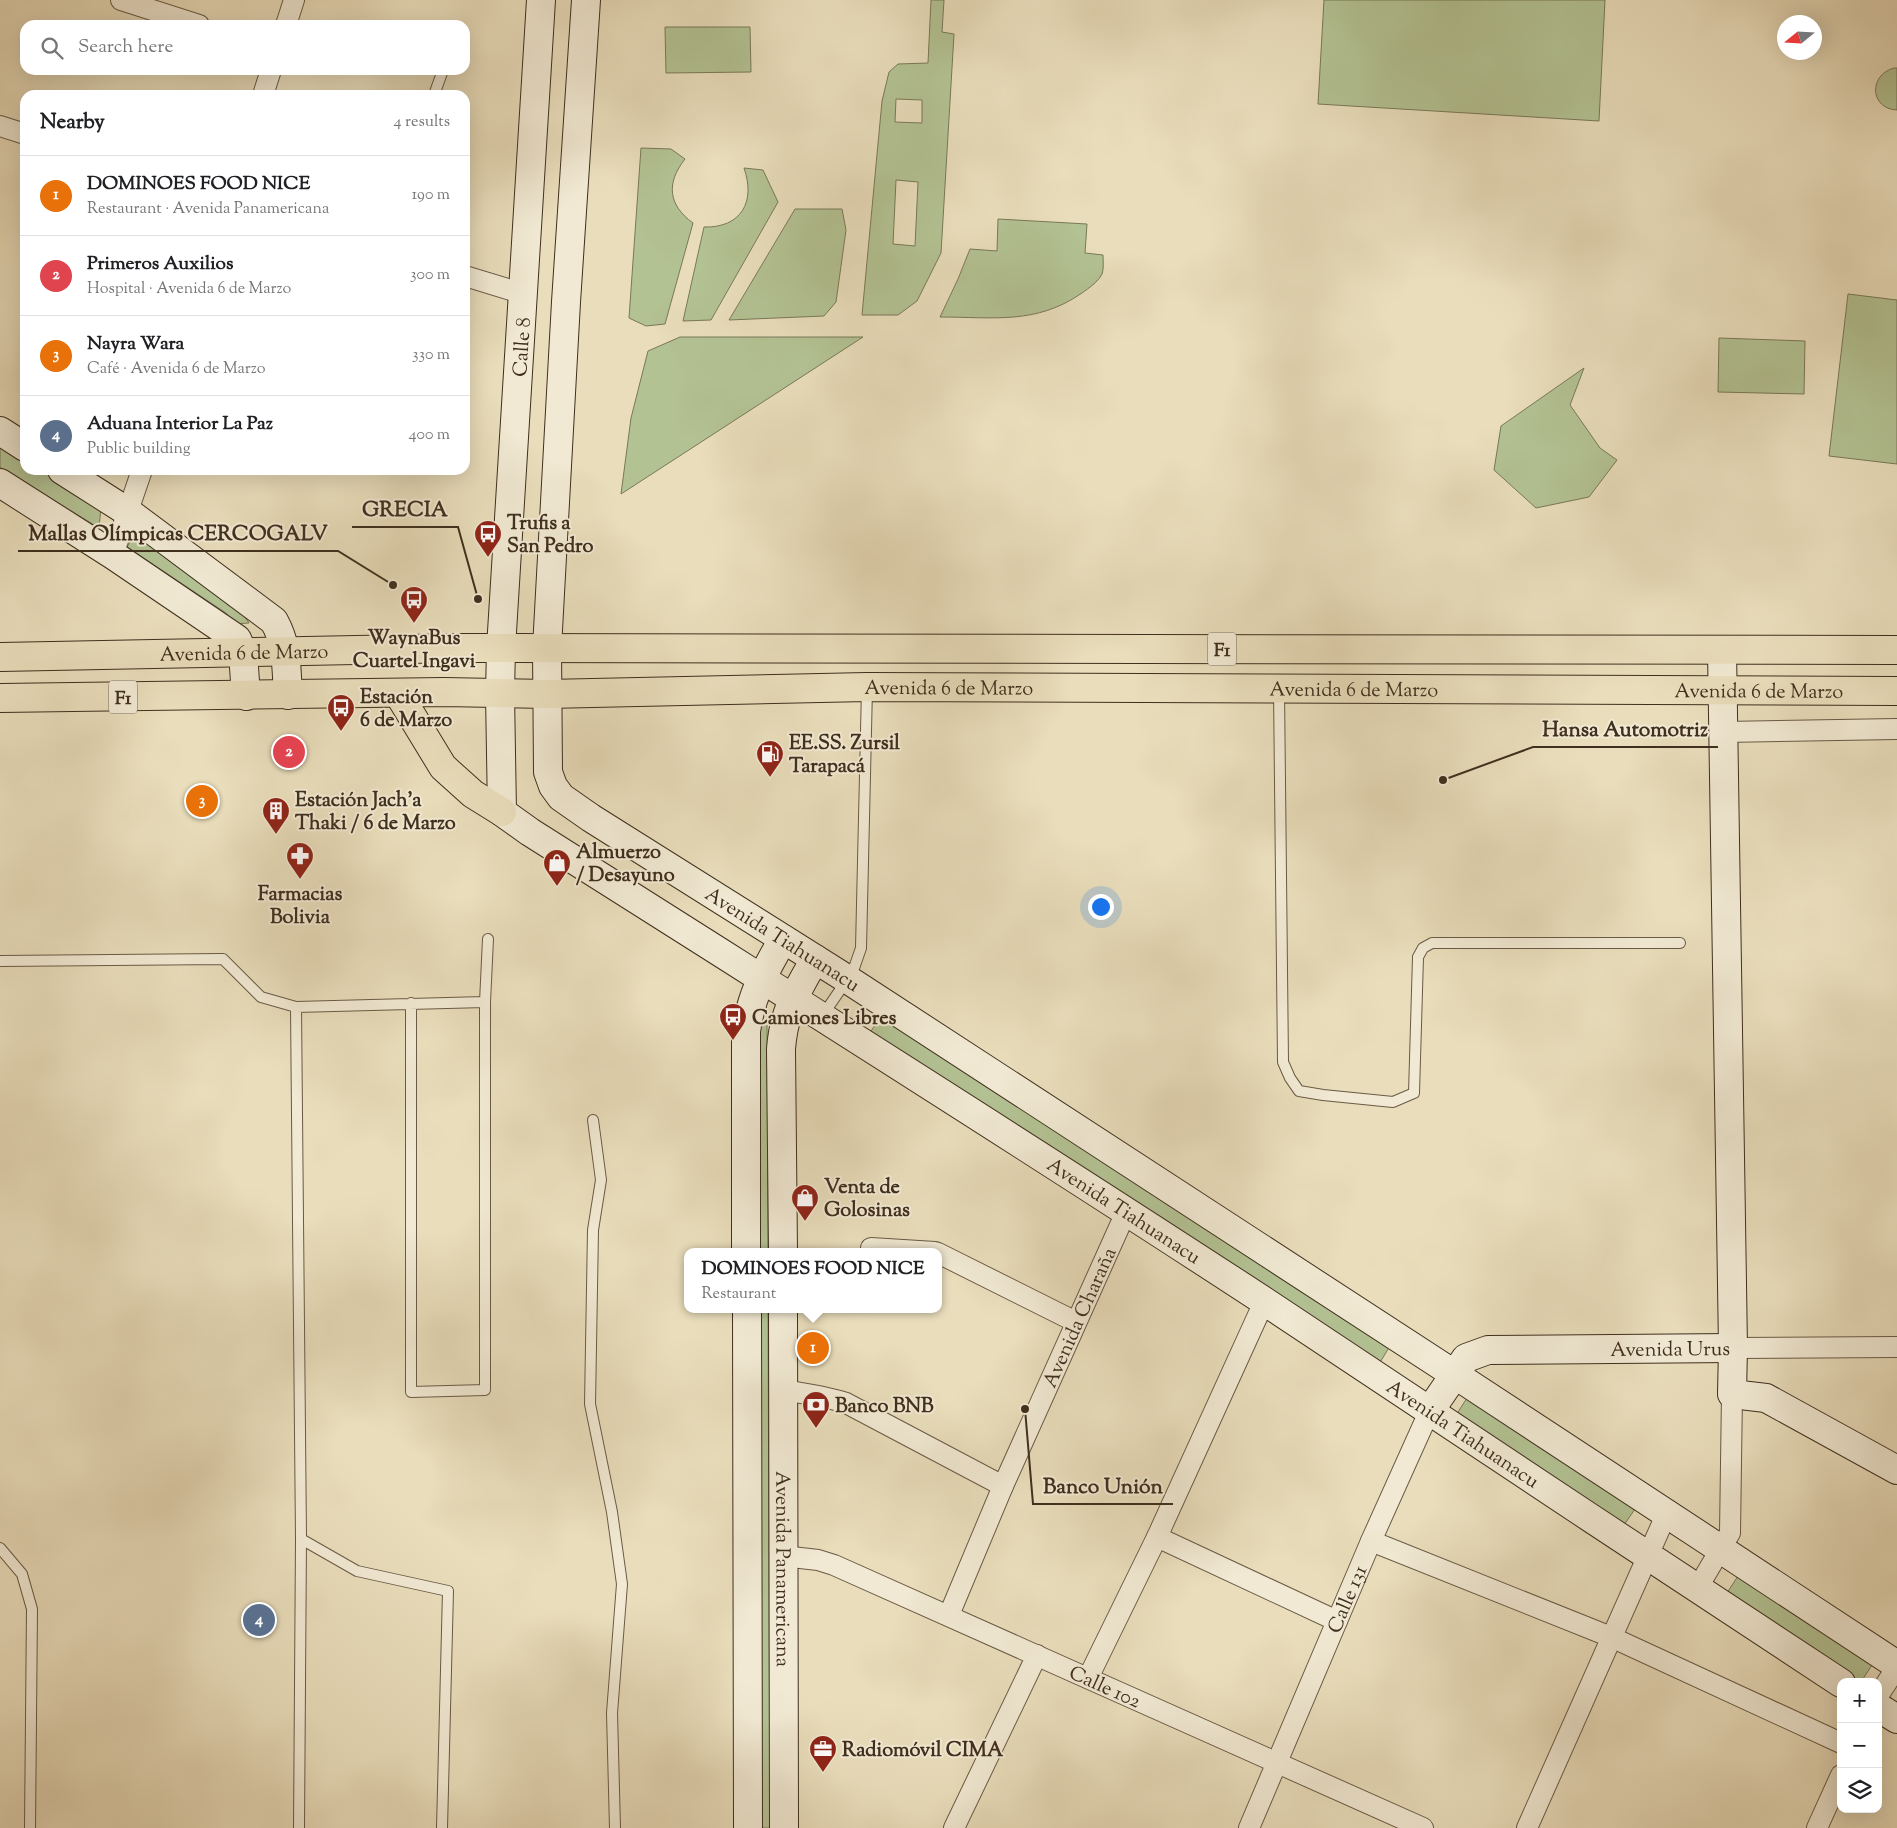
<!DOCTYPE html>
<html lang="en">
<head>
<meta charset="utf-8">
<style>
  body { margin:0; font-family:"Sorts Mill Goudy",serif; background:#f6f6f6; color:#202124 }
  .controls { position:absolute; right:15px; bottom:15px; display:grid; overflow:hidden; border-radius:10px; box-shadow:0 5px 20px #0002 }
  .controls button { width:45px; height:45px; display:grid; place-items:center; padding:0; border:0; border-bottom:1px solid #e0e0e0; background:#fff; color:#202124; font:25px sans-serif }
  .compass { position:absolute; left:1777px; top:15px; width:45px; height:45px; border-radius:50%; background:#fff; box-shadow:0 5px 20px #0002; rotate:252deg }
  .you { position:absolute; left:1100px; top:906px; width:18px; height:18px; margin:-12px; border:4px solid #fff; border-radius:50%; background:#1a73e8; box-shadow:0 0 0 8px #1a73e833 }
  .badge { display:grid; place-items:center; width:32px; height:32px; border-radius:50%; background:#111827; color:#fff; font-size:16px; font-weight:700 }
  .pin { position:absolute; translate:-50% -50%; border:2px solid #fff; box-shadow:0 1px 5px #0006 }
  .popup { position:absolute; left:684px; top:1248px; width:258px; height:65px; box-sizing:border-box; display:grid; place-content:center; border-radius:10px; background:#fff; filter:drop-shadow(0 1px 4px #0005); font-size:16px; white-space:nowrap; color:#757577 }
  .popup b { font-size:19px; color:#202124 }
  .popup::after { content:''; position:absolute; left:50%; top:100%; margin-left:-10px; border:10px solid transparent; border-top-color:#fff }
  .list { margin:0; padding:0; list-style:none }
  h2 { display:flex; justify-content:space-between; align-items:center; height:65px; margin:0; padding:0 20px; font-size:21px }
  h2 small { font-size:16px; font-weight:400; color:#757577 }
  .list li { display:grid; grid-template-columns:32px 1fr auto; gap:15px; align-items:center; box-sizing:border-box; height:80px; padding:0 20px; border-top:1px solid #e0e0e0 }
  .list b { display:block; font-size:19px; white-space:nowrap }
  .list p { margin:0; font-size:16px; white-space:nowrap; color:#757577 }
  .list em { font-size:16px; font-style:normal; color:#757577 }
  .icon { flex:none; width:28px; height:28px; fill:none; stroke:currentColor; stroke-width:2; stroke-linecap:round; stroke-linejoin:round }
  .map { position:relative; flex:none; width:1897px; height:1828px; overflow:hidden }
  .search { position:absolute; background:#fff; box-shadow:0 5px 20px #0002; left:20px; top:20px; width:450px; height:55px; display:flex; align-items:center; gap:12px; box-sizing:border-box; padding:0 18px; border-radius:15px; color:#757577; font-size:19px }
  .panel { position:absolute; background:#fff; box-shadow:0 5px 20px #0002; left:20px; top:90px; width:450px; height:385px; border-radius:15px }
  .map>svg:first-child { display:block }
  .green { fill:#b3c293; stroke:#797858; fill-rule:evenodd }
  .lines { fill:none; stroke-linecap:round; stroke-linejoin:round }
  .lane-casing { stroke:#6a5a45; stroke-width:12 }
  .street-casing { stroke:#6a5a45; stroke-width:22 }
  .secondary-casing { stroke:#3f2f1e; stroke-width:30 }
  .highway-casing { stroke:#3f2f1e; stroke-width:30 }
  .lane { stroke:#f1e9d3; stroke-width:10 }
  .street { stroke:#f1e9d3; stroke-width:20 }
  .secondary { stroke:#f1e9d3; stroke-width:28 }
  .highway { stroke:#e9ddbb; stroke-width:28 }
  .labels { text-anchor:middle; stroke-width:4; stroke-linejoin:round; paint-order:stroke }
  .shield { fill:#f1e9d3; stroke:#746754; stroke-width:1 }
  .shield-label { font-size:19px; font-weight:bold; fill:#3f2f1e }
  .street-label { font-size:20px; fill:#3f2f1e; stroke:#f1e9d3 }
  .poi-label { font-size:20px; font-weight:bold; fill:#3f2f1e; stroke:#f1e9d3; text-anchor:start }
  .leader { fill:none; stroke:#3f2f1e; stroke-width:2 }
  .callout-dot { fill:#3f2f1e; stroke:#f1e9d3; stroke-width:2 }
  .callout-label { font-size:21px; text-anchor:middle; font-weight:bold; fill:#3f2f1e; stroke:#f1e9d3; stroke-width:4; stroke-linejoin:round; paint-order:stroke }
</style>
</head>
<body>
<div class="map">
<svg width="1897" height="1828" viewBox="0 0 1897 1828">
  <rect width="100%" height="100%" fill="#e9ddbb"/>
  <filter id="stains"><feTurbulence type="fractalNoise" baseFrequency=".004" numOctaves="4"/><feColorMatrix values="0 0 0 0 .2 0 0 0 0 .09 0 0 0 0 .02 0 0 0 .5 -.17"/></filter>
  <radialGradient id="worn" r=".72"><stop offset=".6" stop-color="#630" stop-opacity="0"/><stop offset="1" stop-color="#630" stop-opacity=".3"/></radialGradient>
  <!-- green -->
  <path class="green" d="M931 0H944L942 32 954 34 941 253 917 301 898 315H862L882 101 889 72 898 64 928 63ZM896 99 922 100V123L895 122ZM896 180 918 182 915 246 893 244Z
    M1324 0H1605L1599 121 1318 104Z
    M665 27H750L751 72 666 73Z
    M1894 68H1897V110C1870 109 1868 75 1894 68Z
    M641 148 671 149 685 159C666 183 668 205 693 223L665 324 646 326 629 318Z
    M744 168 763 170 778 202 711 320 683 321 704 227C741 228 756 202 744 168Z
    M795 209H842L846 230 836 302 824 316 729 320Z
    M998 219 1087 224 1085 253 1103 255C1103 261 1104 269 1102 274 1098 282 1089 288 1082 293 1036 325 993 317 940 317L958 279 970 249 997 251Z
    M1848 294 1897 300V464L1829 456Z
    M680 337H863L621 494 631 418 648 351Z
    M1719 338 1805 341 1804 394 1718 392Z
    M1584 368 1570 405 1600 448 1617 460 1589 497 1536 508 1494 470 1501 426Z
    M0 444 25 459V470H42L101 507 99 528 0 467Z
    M137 531 240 610 249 623 233 624 226 613 127 547Z
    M881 1016 1390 1346 1379 1364 869 1034Z
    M754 1022H767L768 1252H755Z
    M756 1309H768L770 1828H758Z
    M1469 1395 1637 1506 1624 1525 1456 1415Z
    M1738 1576 1872 1665 1861 1682H1856L1725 1596Z"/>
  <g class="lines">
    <defs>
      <path id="lane" d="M434 95 443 70
        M1279 689 1283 1062 1290 1078 1299 1091 1323 1095 1393 1102 1414 1093 1418 957 1423 948 1432 943H1680
        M0 961 223 959 261 997 296 1007 485 1002
        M411 1003V1392L485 1390V1002L488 939
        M296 1007 301 1539 299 1828
        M823 1015 853 971 861 948 867 688
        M593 1120 601 1180 593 1230 590 1404 612 1512 622 1584 612 1713 615 1828
        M301 1539 357 1571 448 1591 442 1828
        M0 1548 22 1574 32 1609 30 1828"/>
      <g id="street">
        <path d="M121 0 199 25"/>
        <path d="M286 25 294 0"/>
        <path d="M263 95 271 70"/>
        <path d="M0 126 25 134"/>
        <path d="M465 276 524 294"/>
        <path d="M113 555 142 470"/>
        <path d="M1724 732 1897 729"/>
        <path d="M871 1248 935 1252"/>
        <path d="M938 1253 1076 1322"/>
        <path d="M1733 1348 1897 1347"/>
        <path d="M784 1390C805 1394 826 1396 846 1403L1003 1486"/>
        <path d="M1157 1537 1337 1621"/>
        <path d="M1371 1541 1611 1637 1841 1743"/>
        <path id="s1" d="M783 1556 818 1560 834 1565 1423 1828"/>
        <path d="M1697 1589 1730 1533 1732 1394"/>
        <path id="s2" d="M949 1615 1003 1486 1126 1212"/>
        <path d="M1088 1678 1157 1537 1264 1302"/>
        <path d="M1878 1696 1897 1667"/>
        <path d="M954 1828 1037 1655"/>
        <path id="s3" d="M1249 1828 1371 1541 1429 1412"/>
        <path d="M1527 1828 1666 1515"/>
        <path d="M1817 1828 1841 1775"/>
      </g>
      <g id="secondary">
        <path id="s4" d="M541 0 501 648 500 694 502 812 530 832C775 987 1021 1142 1264 1301 1456 1428 1648 1557 1841 1683"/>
        <path id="s5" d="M586 0 566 302 547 648 548 772 553 786 561 797 591 818 847 979 1454 1374 1897 1665"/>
        <path d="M0 431 25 447"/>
        <path d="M62 470 128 512 274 621C288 646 286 667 288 695"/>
        <path d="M0 483 113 555 237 639 243 653 246 696"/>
        <path d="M1722 650 1733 1348 1732 1394 1766 1398 1897 1470"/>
        <path d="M746 1252V1031C752 992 764 973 783 939"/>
        <path d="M783 1252 781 1049C784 1010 796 993 815 959"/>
        <path d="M747 1309 748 1828"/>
        <path id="s6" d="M783 1309 784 1828"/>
        <path id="s7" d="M1429 1412 1466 1358 1488 1350 1733 1348"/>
        <path d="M1878 1707 1897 1719"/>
      </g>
      <g id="highway">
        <path id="s8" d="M0 657 458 648 1897 650"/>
        <path d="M398 693 443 767 473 794 502 812"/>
        <path id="s9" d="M0 698 444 692 547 694 867 687 1897 691"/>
      </g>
    </defs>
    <!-- lane casing -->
    <use href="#lane" class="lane-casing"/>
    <!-- street casing -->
    <use href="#street" class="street-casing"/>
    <!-- secondary casing -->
    <use href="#secondary" class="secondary-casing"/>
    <!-- highway casing -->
    <use href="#highway" class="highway-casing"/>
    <!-- lane -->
    <use href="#lane" class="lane"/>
    <!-- street -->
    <use href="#street" class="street"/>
    <!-- secondary -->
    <use href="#secondary" class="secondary"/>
    <!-- highway -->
    <use href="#highway" class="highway"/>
  </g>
  <!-- icons -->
  <defs>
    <symbol id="bus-pin" viewBox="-11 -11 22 30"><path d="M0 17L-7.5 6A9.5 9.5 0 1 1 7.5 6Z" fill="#8f2418" stroke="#f1e9d3"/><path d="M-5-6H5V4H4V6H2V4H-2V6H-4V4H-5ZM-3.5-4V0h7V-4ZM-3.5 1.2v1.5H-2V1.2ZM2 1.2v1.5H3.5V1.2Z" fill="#fff"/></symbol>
    <symbol id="fuel-pin" viewBox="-11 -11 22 30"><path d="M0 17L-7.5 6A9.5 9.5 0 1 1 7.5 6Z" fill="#8f2418" stroke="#f1e9d3"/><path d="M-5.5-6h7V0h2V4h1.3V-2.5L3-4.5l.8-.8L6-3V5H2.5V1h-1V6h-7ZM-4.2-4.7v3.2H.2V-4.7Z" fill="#fff"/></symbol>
    <symbol id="building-pin" viewBox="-11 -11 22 30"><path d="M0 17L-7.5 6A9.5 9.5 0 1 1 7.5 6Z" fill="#8f2418" stroke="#f1e9d3"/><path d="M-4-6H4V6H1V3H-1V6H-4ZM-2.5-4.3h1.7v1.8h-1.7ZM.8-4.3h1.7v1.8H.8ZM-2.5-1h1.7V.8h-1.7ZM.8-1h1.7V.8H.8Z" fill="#fff"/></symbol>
    <symbol id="pharmacy-pin" viewBox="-11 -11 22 30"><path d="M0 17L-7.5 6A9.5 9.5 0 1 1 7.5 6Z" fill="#8f2418" stroke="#f1e9d3"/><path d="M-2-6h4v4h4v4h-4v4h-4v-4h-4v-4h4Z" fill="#fff"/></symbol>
    <symbol id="shop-pin" viewBox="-11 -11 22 30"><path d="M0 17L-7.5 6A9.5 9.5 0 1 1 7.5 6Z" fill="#8f2418" stroke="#f1e9d3"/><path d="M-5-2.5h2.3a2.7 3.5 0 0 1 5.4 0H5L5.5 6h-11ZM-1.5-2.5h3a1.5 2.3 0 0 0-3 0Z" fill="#fff"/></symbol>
    <symbol id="bank-pin" viewBox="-11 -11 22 30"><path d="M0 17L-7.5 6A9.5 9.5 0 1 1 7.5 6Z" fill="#8f2418" stroke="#f1e9d3"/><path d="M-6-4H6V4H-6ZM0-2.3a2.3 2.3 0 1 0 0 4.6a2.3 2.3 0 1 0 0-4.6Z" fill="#fff"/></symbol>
    <symbol id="office-pin" viewBox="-11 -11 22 30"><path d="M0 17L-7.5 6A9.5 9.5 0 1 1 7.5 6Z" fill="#8f2418" stroke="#f1e9d3"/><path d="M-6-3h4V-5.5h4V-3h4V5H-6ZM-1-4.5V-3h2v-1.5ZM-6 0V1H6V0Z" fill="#fff"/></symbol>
  </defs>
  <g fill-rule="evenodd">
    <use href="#bus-pin" x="472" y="518" width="32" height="43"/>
    <use href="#bus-pin" x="398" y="584" width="32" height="43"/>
    <use href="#bus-pin" x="325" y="692" width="32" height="43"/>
    <use href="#fuel-pin" x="754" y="738" width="32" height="43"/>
    <use href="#building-pin" x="260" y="795" width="32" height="43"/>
    <use href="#pharmacy-pin" x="284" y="840" width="32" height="43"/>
    <use href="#shop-pin" x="541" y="847" width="32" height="43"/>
    <use href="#bus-pin" x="717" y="1001" width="32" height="43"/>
    <use href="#shop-pin" x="789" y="1182" width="32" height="43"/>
    <use href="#bank-pin" x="800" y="1389" width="32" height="43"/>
    <use href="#office-pin" x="807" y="1733" width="32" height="43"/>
  </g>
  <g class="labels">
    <!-- shield labels -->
    <g class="shield">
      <rect x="1208" y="632.5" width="28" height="33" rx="4"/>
      <rect x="109" y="680.5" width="28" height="33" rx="4"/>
    </g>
    <g class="shield-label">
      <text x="1222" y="656">F1</text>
      <text x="123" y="704">F1</text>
    </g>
    <!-- street labels -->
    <g class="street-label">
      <text transform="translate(521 347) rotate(-86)" y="7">Calle 8</text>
      <text dy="7" stroke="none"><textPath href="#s8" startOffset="244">Avenida 6 de Marzo</textPath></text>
      <text dy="7" stroke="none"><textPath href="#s9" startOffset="949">Avenida 6 de Marzo</textPath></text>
      <text dy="7" stroke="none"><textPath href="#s9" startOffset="1354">Avenida 6 de Marzo</textPath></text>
      <text dy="7" stroke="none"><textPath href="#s9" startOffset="1759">Avenida 6 de Marzo</textPath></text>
      <text dy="7" stroke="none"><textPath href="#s5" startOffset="1065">Avenida Tiahuanacu</textPath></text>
      <text dy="7" stroke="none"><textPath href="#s4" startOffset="1552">Avenida Tiahuanacu</textPath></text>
      <text dy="7" stroke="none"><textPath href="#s2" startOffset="325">Avenida Charaña</textPath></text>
      <text dy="7" stroke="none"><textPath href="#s7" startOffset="271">Avenida Urus</textPath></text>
      <text dy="7" stroke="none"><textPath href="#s4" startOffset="1958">Avenida Tiahuanacu</textPath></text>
      <text dy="7" stroke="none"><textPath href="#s6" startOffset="260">Avenida Panamericana</textPath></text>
      <text dy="7" stroke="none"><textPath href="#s3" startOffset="249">Calle 131</textPath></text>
      <text dy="7" stroke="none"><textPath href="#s1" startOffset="349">Calle 102</textPath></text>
    </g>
    <!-- poi labels -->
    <g class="poi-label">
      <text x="507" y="529">Trufis a<tspan x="507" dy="23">San Pedro</tspan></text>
      <text x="414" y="644" text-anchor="middle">WaynaBus<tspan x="414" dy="23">Cuartel Ingavi</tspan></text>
      <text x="360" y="703">Estación<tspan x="360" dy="23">6 de Marzo</tspan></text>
      <text x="789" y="749">EE.SS. Zursil<tspan x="789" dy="23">Tarapacá</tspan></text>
      <text x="295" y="806">Estación Jach’a<tspan x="295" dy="23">Thaki / 6 de Marzo</tspan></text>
      <text x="576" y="858">Almuerzo<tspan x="576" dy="23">/ Desayuno</tspan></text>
      <text x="300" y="900" text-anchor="middle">Farmacias<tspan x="300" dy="23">Bolivia</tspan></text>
      <text x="752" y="1024">Camiones Libres</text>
      <text x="824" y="1193">Venta de<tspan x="824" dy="23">Golosinas</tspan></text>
      <text x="835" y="1412">Banco BNB</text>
      <text x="842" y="1756">Radiomóvil CIMA</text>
    </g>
  </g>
  <!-- callouts -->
  <path class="leader" d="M478 599L458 527H352M393 585L338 551H18M1443 780L1533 747H1718M1025 1409L1033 1504H1173"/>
  <g class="callout-dot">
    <circle cx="478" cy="599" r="5"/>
    <circle cx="393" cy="585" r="5"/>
    <circle cx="1443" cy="780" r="5"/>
    <circle cx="1025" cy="1409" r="5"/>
  </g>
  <g class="callout-label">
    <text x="405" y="516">GRECIA</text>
    <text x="178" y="540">Mallas Olímpicas CERCOGALV</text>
    <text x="1625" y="736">Hansa Automotriz</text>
    <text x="1103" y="1493">Banco Unión</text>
  </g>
  <rect width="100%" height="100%" filter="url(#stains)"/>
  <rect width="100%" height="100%" fill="url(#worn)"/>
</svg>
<div class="controls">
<button>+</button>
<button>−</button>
<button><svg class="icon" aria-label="layers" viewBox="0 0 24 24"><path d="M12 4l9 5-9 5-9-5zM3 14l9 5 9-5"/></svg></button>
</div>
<svg class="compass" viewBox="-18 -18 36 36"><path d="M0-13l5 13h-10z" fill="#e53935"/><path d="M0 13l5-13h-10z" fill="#757577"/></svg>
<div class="you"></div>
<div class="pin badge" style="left:813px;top:1348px;background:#e8710a">1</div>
<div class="popup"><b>DOMINOES FOOD NICE</b>Restaurant</div>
<div class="pin badge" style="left:289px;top:752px;background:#e0444e">2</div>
<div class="pin badge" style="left:202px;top:801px;background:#e8710a">3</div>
<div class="pin badge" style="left:259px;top:1620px;background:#5c6f8a">4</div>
<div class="search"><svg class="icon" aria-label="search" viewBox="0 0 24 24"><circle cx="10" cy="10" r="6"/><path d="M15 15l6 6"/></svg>Search here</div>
<section class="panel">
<h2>Nearby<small>4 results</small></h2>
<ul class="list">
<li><span class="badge" style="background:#e8710a">1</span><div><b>DOMINOES FOOD NICE</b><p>Restaurant · Avenida Panamericana</p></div><em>190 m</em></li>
<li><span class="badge" style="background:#e0444e">2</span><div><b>Primeros Auxilios</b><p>Hospital · Avenida 6 de Marzo</p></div><em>300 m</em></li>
<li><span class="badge" style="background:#e8710a">3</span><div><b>Nayra Wara</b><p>Café · Avenida 6 de Marzo</p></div><em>330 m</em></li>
<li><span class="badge" style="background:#5c6f8a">4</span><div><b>Aduana Interior La Paz</b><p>Public building</p></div><em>400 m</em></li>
</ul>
</section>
</div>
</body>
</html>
